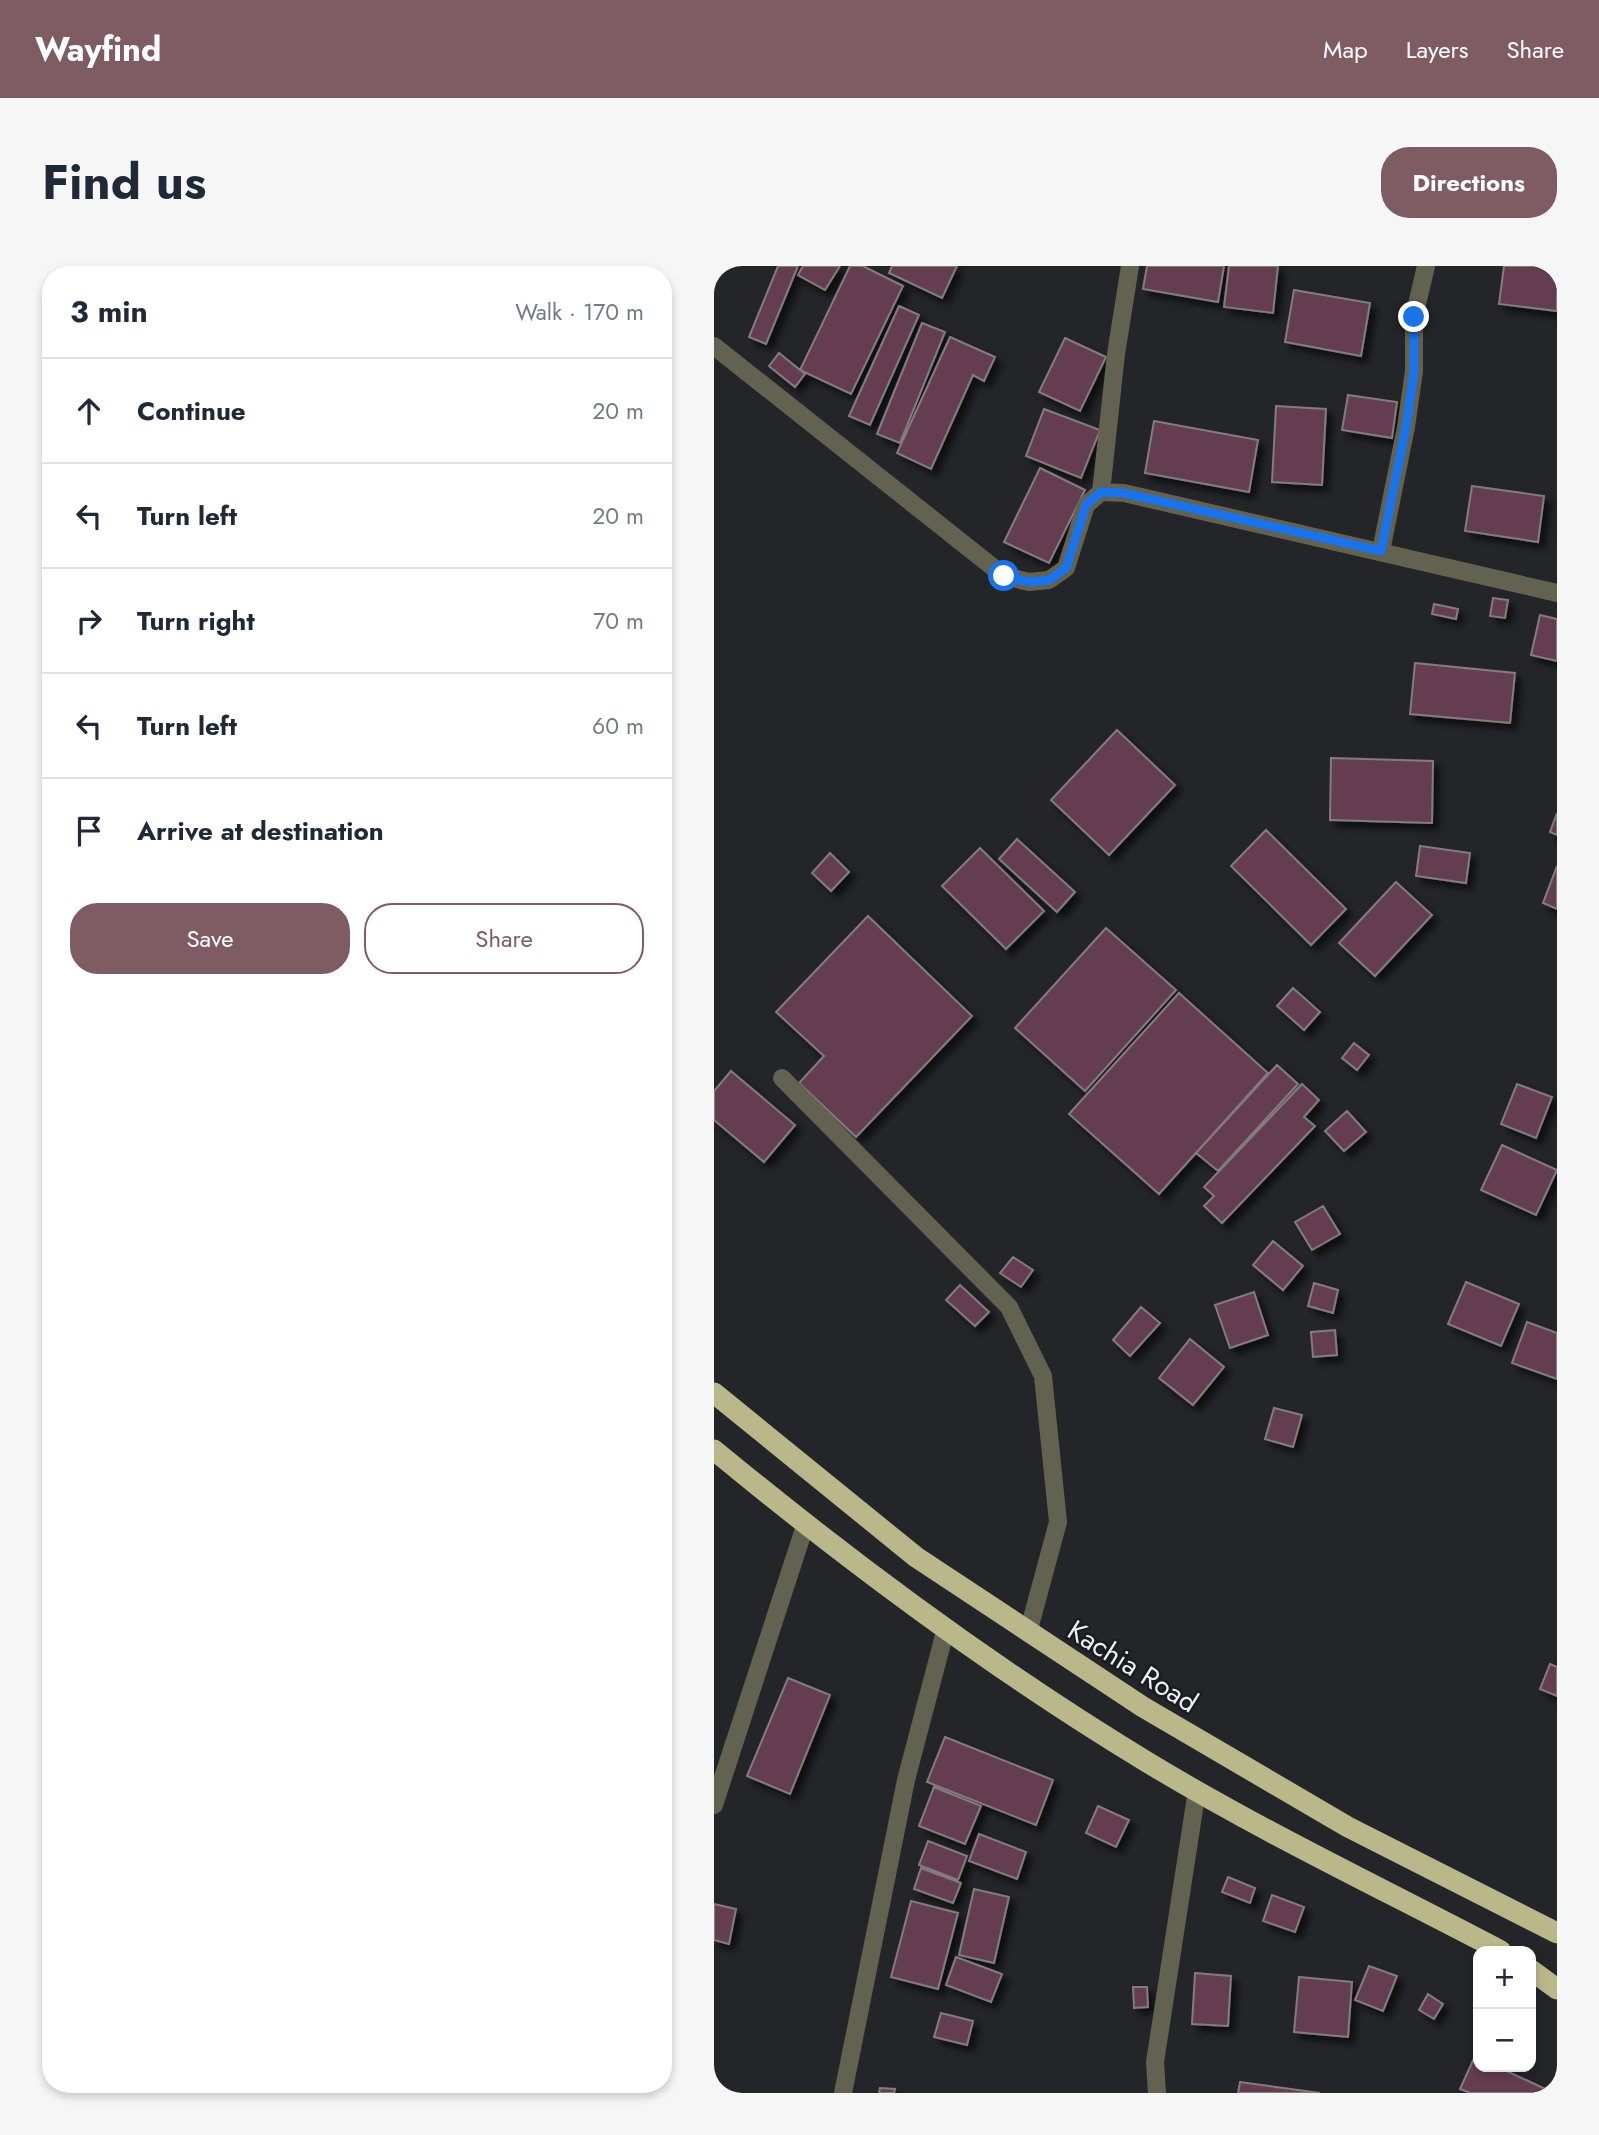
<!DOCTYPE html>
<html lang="en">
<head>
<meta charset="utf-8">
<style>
  body { margin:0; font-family:Jost,sans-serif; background:#f6f6f7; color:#1f2937 }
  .controls { position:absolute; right:21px; bottom:21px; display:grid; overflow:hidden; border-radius:14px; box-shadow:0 4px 10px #0003 }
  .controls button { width:63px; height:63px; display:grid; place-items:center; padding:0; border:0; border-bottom:2px solid #e0e1e3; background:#fff; color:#1f2937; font:35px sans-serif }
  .stop { position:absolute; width:21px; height:21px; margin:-16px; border:5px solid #1a73e8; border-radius:50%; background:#fff }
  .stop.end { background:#1a73e8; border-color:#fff; box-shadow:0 2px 7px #0008 }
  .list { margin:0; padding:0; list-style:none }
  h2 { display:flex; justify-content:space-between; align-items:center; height:91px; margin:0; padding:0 28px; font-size:30px }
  h2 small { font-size:23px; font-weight:400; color:#747a83 }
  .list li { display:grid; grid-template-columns:46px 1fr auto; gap:21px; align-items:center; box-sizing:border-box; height:105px; padding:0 28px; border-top:2px solid #e0e1e3 }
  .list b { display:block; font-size:26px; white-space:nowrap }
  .list em { font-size:23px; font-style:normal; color:#747a83 }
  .actions { display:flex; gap:14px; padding:21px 28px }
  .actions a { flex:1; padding:16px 0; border:2px solid #7f5c63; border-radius:28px; text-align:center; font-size:24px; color:#7f5c63 }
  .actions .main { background:#7f5c63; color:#fff }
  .icon { flex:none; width:38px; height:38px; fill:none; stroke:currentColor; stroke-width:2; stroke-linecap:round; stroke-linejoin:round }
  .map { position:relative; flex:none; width:843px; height:1827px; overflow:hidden; border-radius:28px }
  header { display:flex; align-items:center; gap:42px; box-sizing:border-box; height:98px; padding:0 35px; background:#7f5c63; color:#fff }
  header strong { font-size:33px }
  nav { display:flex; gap:38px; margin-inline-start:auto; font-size:24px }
  .intro { display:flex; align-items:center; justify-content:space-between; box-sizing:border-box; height:168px; padding:0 42px }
  h1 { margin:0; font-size:49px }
  .button { padding:18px 32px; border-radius:28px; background:#7f5c63; color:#fff; font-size:24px; font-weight:700 }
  main { display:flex; gap:42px; padding:0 42px }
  aside { flex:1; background:#fff; border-radius:28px; box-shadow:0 4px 10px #0003 }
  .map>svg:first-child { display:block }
  .building { fill:#653e51; stroke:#827c7f; stroke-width:2; filter:url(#shadow) }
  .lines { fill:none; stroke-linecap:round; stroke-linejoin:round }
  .street { stroke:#636250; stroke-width:18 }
  .highway { stroke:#bab78a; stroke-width:21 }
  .route { stroke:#1a73e8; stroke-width:9 }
  .labels { text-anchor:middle; stroke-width:5; stroke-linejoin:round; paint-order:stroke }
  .street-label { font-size:28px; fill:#eeeff2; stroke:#1a1c1f }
</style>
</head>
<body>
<header>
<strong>Wayfind</strong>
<nav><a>Map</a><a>Layers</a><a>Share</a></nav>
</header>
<div class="intro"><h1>Find us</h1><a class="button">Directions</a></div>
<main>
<aside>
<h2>3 min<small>Walk · 170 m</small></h2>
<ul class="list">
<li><svg class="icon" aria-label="ahead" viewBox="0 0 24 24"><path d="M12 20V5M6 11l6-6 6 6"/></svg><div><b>Continue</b></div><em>20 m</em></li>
<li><svg class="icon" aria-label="left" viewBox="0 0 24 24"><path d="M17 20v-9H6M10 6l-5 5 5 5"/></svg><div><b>Turn left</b></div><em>20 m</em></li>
<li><svg class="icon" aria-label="right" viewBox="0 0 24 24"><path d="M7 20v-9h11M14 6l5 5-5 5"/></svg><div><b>Turn right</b></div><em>70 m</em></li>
<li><svg class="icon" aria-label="left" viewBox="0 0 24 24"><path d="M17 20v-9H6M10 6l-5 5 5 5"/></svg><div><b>Turn left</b></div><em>60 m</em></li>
<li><svg class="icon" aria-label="arrive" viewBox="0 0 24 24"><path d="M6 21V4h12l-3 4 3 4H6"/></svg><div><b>Arrive at destination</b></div></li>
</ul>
<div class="actions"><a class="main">Save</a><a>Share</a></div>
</aside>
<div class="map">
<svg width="843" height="1827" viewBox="0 0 843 1827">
  <defs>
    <filter id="shadow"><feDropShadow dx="6" dy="6" stdDeviation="3.5" flood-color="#0009"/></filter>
  </defs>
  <rect width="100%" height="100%" fill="#232529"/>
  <!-- building -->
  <path class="building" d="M64 0H84L52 78 35 71Z
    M89 0H126L111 24 84 9Z
    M136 0H149L189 20 137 128 86 104Z
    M178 0H243L228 32 175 7Z
    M433 0H510L504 36 429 23Z
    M515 0H564L559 47 510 41Z
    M790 0H843V45L785 38Z
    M580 24 656 37 647 90 571 76Z
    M185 40 205 49 156 159 135 150Z
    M208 57 231 66 186 177 163 168Z
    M236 71 281 91 270 115 259 109 217 203 183 187Z
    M351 72 392 91 366 145 325 126Z
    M65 87 91 108 81 121 55 100Z
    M634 129 683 136 678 172 628 164Z
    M562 140 612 143 608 219 558 216Z
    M330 143 386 164 367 212 312 190Z
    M440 155 544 174 535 226 431 207Z
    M326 202 371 224 335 297 290 276Z
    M758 220 830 230 824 276 751 265Z
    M779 332 794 334 791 352 776 350Z
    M720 338 744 343 742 353 718 348Z
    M826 349 843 353V395L817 389Z
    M701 397 801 407 796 457 696 448Z
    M403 464 461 519 395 589 337 534Z
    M617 492 719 495 718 557 616 554Z
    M843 547V569L836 566Z
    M552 564 632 643 597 679 517 600Z
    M303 573 361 626 343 646 285 593Z
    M706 580 756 587 752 617 702 610Z
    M266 582 330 645 292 683 228 620Z
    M116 587 135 606 117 625 98 607Z
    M843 600V643L829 637Z
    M682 616 718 649 661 710 625 677Z
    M154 650 258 750 142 871 85 817 110 790 62 746Z
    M392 662 462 724 371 825 301 762Z
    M579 722 606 746 590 764 563 740Z
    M465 727 554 807 445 928 355 848Z
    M640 777 655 789 643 804 628 792Z
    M563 799 584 818 504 905 482 887Z
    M17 805 81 859 50 896 0 854V825Z
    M588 818 605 834 590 851 601 860 508 957 490 940 500 930 490 921Z
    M803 818 838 831 822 872 787 858Z
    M633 845 652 866 630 885 611 865Z
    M788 879 843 904 822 949 767 924Z
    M609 940 626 968 598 984 581 956Z
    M559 975 589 1000 569 1024 539 999Z
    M299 991 319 1004 307 1021 286 1007Z
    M752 1016 805 1038 787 1080 734 1058Z
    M600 1017 624 1024 619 1047 594 1040Z
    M246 1019 275 1046 261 1060 232 1034Z
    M540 1026 554 1069 516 1082 501 1039Z
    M427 1041 446 1057 416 1090 399 1074Z
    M813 1056 843 1067V1113L798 1097Z
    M621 1064 623 1089 599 1091 597 1066Z
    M476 1073 510 1101 479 1139 445 1112Z
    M560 1142 588 1149 579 1181 551 1173Z
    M836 1398 843 1401V1430L826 1423Z
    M74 1412 116 1429 76 1528 33 1510Z
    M231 1471 339 1514 322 1559 213 1516Z
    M220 1521 267 1540 251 1578 205 1560Z
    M384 1540 415 1554 402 1581 372 1567Z
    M265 1568 312 1586 303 1613 255 1595Z
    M214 1575 253 1590 244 1614 205 1599Z
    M207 1602 247 1617 239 1637 200 1623Z
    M514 1611 541 1622 536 1637 508 1626Z
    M260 1623 295 1631 280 1697 245 1689Z
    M558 1629 590 1641 581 1666 549 1655Z
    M197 1635 244 1647 224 1723 177 1711Z
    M0 1638 22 1643 15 1678 0 1674Z
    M242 1691 288 1708 277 1736 232 1719Z
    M655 1700 683 1710 669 1745 641 1734Z
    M481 1707 517 1710 514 1760 478 1758Z
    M585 1711 638 1716 634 1771 580 1766Z
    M419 1721H433L434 1741 420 1742Z
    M714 1728 729 1738 720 1753 705 1744Z
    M227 1747 259 1755 253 1779 220 1771Z
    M761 1790 764 1791V1801H784L840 1827H756L746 1823Z
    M526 1816 606 1827H524Z
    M166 1822 181 1823 180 1827H165Z"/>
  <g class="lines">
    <!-- street -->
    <path class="street" d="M0 80 290 310 315 316 335 314 352 302 372 239 387 226 410 227 843 327
      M387 226 402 88 416 0
      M667 285 692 161 700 105V51L712 0
      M68 812 295 1041 329 1110 344 1256 314 1367
      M0 1539 91 1260
      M129 1827 192 1514 232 1362
      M443 1827 441 1796 483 1524"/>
    <!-- highway -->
    <path class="highway" d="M0 1127 202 1291 429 1441 634 1561 843 1667
      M0 1184C137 1297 281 1404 433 1496 547 1565 669 1623 787 1685
      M817 1704 843 1723"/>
  </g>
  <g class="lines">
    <!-- route -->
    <path class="route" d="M290 310 315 316 335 314 352 302 372 239 387 226 410 227 667 285 692 161 700 105V51"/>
  </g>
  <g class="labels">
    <!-- street labels -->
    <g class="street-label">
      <text transform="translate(419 1400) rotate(32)" y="10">Kachia Road</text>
    </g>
  </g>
</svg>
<div class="controls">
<button>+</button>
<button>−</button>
</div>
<div class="stop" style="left:290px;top:310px"></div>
<div class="stop end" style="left:700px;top:51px"></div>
</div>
</main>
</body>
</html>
